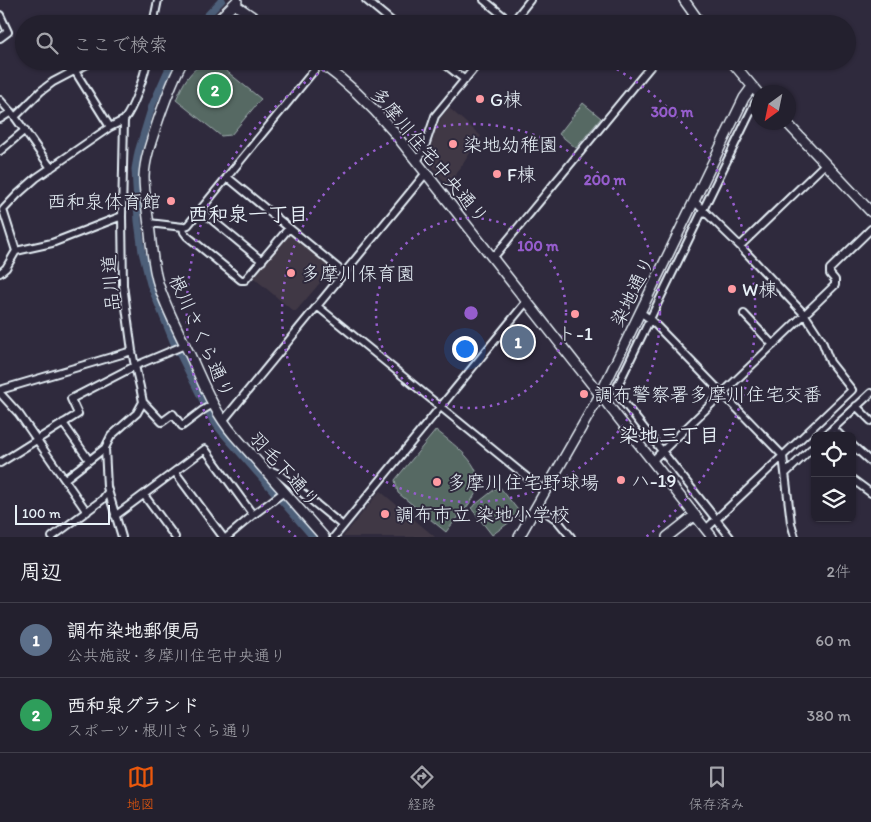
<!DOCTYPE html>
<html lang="ja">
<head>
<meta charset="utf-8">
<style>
  body { margin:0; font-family:Itim,"Klee One",sans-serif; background:#2b2836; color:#f1f3f6 }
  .controls { position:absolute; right:15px; bottom:15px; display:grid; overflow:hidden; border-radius:8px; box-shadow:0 1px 4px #0004 }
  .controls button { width:45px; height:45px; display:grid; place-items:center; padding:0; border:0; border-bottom:1px solid #403e4a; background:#23202e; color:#f1f3f6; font:25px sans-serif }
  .compass { position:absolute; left:751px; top:85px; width:45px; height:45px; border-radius:50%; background:#23202e; box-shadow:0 1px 4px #0004; rotate:213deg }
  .scale { position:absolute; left:15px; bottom:12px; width:95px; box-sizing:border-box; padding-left:5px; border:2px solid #e8f1f8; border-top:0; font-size:14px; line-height:18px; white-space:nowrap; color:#e8f1f8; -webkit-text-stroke:4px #2f2a3d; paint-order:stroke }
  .you { position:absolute; left:464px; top:348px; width:18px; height:18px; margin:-12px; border:4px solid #fff; border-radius:50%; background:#1a73e8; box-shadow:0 0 0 8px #1a73e833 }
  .badge { display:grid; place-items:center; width:32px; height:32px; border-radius:50%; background:#ea580c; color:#fff; font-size:16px; font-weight:700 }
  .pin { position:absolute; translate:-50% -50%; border:2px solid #fff; box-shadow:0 1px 5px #0006 }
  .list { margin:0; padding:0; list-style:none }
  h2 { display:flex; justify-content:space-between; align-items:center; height:65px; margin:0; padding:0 20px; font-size:21px }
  h2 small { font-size:16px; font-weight:400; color:#a3a3aa }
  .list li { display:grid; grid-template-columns:32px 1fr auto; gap:15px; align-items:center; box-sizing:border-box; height:75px; padding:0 20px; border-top:1px solid #403e4a }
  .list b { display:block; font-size:19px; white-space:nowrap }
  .list p { margin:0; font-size:16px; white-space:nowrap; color:#a3a3aa }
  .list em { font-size:16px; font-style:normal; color:#a3a3aa }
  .icon { flex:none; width:28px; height:28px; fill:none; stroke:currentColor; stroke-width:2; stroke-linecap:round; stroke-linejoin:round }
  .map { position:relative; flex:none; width:871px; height:537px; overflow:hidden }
  .search { position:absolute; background:#23202e; box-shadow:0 1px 4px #0004; left:15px; right:15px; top:15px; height:55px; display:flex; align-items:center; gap:12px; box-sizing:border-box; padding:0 18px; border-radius:28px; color:#a3a3aa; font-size:19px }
  .sheet { height:215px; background:#23202e }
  nav { display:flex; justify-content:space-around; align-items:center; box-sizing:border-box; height:70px; border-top:1px solid #403e4a; background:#23202e; font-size:14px; color:#a3a3aa }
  nav a { display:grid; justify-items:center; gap:2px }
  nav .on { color:#ea580c }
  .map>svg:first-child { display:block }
  .built { fill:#413945 }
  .green { fill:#566963; stroke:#9fadae }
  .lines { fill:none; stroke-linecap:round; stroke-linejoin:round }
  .canal { stroke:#4e5f79; stroke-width:7 }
  .street-casing { stroke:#e8f1f8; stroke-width:10 }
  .secondary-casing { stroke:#e8f1f8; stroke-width:12 }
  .street { stroke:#2f2a3d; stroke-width:6 }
  .secondary { stroke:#2f2a3d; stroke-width:9 }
  .ring { fill:none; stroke:#965dcd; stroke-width:2.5; stroke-dasharray:2.5 5 }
  .poi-dot { fill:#ff9aa2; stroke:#2f2a3d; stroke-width:2 }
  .labels { text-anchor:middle; stroke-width:4; stroke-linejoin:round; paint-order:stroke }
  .poi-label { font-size:19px; fill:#e8f1f8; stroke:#2f2a3d; text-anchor:start }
  .street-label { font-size:19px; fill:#e8f1f8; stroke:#2f2a3d }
  .neighbourhood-label { font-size:20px; font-weight:bold; fill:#e8f1f8; stroke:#2f2a3d }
  .centre { fill:#965dcd; stroke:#2f2a3d; stroke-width:2.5 }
  .ring-label { font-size:15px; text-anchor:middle; font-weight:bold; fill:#965dcd; stroke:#2f2a3d; stroke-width:4; stroke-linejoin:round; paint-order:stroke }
</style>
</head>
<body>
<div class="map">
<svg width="871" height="537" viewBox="0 0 871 537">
  <rect width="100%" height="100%" fill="#2f2a3d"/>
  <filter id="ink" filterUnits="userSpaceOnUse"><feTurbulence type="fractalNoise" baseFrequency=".02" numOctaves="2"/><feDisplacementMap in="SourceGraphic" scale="10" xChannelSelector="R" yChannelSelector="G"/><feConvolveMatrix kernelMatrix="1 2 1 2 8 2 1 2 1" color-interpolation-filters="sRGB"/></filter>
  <g filter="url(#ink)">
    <!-- built -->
    <path class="built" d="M449 108 481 136 448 187 429 162V153L435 132 441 118Z
      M290 233 329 265 330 267V271L296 311H293L254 278 253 276 286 235Z
      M380 491 435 537H343Z"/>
    <!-- green -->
    <path class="green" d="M205 61H214L261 99 231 135 221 136 176 100C184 81 188 74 205 61Z
      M583 103 601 118 576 148 559 134Z
      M436 430C455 446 492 469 473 498 466 510 454 521 446 532L398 493 395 480Z
      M499 486 521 514 492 535 471 508Z"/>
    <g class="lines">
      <!-- canal -->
      <path class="canal" d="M199 24 222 0
        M173 61 168 70 152 106 138 152 135 169 138 221 142 252 150 284 173 341 212 419 222 432 313 537"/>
      <defs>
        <path id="street" d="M366 0 395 24
          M484 0 512 23
          M0 15 8 32 0 38
          M153 24 158 0
          M511 24 530 0
          M686 24 694 14
          M441 61 465 80
          M75 71 110 127
          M0 100 15 117 51 168
          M15 117 41 91 53 82 93 61
          M0 119 11 112
          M0 151 25 130
          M417 161 423 152 435 116 480 61
          M227 177 344 273
          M694 201 740 246 805 315 822 341 830 362 852 390 706 529
          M200 210 262 261
          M149 223 183 227 188 225 320 63
          M183 227 184 232 187 236 241 280H245L289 228
          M740 246 825 164
          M16 251 3 210 18 194 36 178 110 127 124 120
          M493 258 655 61
          M0 273 6 268 16 251 52 243 122 216
          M317 306 545 492
          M640 312 650 319 783 456 791 523 795 537
          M744 314 773 345
          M0 390 132 351
          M0 393 19 414 87 512
          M143 402 162 422 173 414 182 426 203 410 213 404
          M856 406 871 421
          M223 421 426 173
          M63 423 89 460
          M833 428 841 436
          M825 436 871 393
          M852 445 871 462
          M652 461 835 285V280L830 274V269L871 229
          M0 463 78 414 71 399 135 366 185 345
          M175 472 223 537
          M268 473 272 471 279 474 343 526
          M786 473 811 449 815 452
          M65 479 105 448
          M852 479 871 493
          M144 495 175 537
          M537 506 557 520 571 537
          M115 516 205 449 253 515
          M52 537 102 500 108 492
          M122 537 107 487 105 448 111 436 137 413 143 402 140 387 135 366 132 351 123 285 122 216 124 120C134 107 144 77 147 61
          M227 537 253 515 284 492
          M334 537 527 301
          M730 537 617 394 616 389 755 103"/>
        <path id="secondary" d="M684 0 701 24
          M234 4 263 24
          M214 24 237 1
          M183 61C172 80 165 101 158 121 152 139 145 157 144 176 144 195 148 215 150 233 152 251 153 269 159 286 167 310 179 333 190 355 203 383 214 412 234 435L324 537
          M318 61C346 81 370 104 392 130L712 537
          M731 61 758 93
          M786 122 871 212
          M519 537 600 395 744 98 752 87
          M667 537 695 515"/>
      </defs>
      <!-- street casing -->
      <use href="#street" class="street-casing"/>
      <!-- secondary casing -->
      <use href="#secondary" class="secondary-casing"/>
      <!-- street -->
      <use href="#street" class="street"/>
      <!-- secondary -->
      <use href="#secondary" class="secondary"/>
    </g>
  </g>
  <!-- distance rings -->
  <g class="ring">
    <circle cx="471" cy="313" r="95"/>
    <circle cx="471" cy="313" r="189"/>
    <path d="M296 537A284 284 0 0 1 338 62M604 62A284 284 0 0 1 646 537"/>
  </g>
  <!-- markers -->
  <g class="poi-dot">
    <circle cx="480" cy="99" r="5"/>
    <circle cx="453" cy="144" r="5"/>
    <circle cx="497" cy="174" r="5"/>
    <circle cx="171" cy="201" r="5"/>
    <circle cx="291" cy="273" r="5"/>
    <circle cx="732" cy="289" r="5"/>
    <circle cx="575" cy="314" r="5"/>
    <circle cx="584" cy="394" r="5"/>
    <circle cx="621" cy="480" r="5"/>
    <circle cx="437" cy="482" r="5"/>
    <circle cx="385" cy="514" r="5"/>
  </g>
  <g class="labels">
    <!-- poi labels -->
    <g class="poi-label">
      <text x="490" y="106">G棟</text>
      <text x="463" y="151">染地幼稚園</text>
      <text x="507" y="181">F棟</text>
      <text x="161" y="208" text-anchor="end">西和泉体育館</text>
      <text x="301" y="280">多摩川保育園</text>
      <text x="742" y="296">W棟</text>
      <text x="575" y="340" text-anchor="middle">ト-1</text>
      <text x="594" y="401">調布警察署多摩川住宅交番</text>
      <text x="631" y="487">ハ-19</text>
      <text x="447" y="489">多摩川住宅野球場</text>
      <text x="395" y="521">調布市立 染地小学校</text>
    </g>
    <!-- street labels -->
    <g class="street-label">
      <text transform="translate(430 155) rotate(50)" y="7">多摩川住宅中央通り</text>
      <text transform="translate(110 283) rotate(-94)" y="7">品川道</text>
      <text transform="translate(632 291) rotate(-64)" y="7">染地通り</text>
      <text transform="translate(202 336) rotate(66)" y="7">根川さくら通り</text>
      <text transform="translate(285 469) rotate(48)" y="7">羽毛下通り</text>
    </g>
    <!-- neighbourhood labels -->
    <g class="neighbourhood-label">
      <text x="248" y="221">西和泉一丁目</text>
      <text x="669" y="442">染地三丁目</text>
    </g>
  </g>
  <circle cx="471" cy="313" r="8" class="centre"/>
  <g class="ring-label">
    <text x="672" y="117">300 m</text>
    <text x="605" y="185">200 m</text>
    <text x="538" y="251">100 m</text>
  </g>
</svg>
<div class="controls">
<button><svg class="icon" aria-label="locate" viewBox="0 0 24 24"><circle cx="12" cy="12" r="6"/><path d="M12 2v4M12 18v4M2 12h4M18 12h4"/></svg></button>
<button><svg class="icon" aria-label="layers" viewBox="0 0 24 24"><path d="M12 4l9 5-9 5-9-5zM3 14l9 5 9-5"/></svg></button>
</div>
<svg class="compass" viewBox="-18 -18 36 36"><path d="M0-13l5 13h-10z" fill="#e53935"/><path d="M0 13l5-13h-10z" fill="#a3a3aa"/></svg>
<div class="scale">100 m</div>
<div class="you"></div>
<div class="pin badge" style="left:518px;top:342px;background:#5c6f8a">1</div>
<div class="pin badge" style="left:215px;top:90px;background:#2e9e5b">2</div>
<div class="search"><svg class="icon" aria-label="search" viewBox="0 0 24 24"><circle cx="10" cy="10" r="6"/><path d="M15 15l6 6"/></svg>ここで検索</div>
</div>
<section class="sheet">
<h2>周辺<small>2件</small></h2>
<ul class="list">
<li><span class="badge" style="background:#5c6f8a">1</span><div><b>調布染地郵便局</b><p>公共施設 · 多摩川住宅中央通り</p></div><em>60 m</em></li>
<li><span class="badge" style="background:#2e9e5b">2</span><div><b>西和泉グランド</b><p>スポーツ · 根川さくら通り</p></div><em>380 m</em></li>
</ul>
</section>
<nav>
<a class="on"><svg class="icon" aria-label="map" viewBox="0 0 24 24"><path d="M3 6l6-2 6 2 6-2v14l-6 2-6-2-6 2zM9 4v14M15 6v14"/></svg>地図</a>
<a><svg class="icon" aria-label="directions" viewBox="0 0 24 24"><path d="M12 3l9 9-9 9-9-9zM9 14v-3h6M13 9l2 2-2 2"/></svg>経路</a>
<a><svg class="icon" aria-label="saved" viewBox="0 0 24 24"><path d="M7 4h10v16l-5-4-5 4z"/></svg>保存済み</a>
</nav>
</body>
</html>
